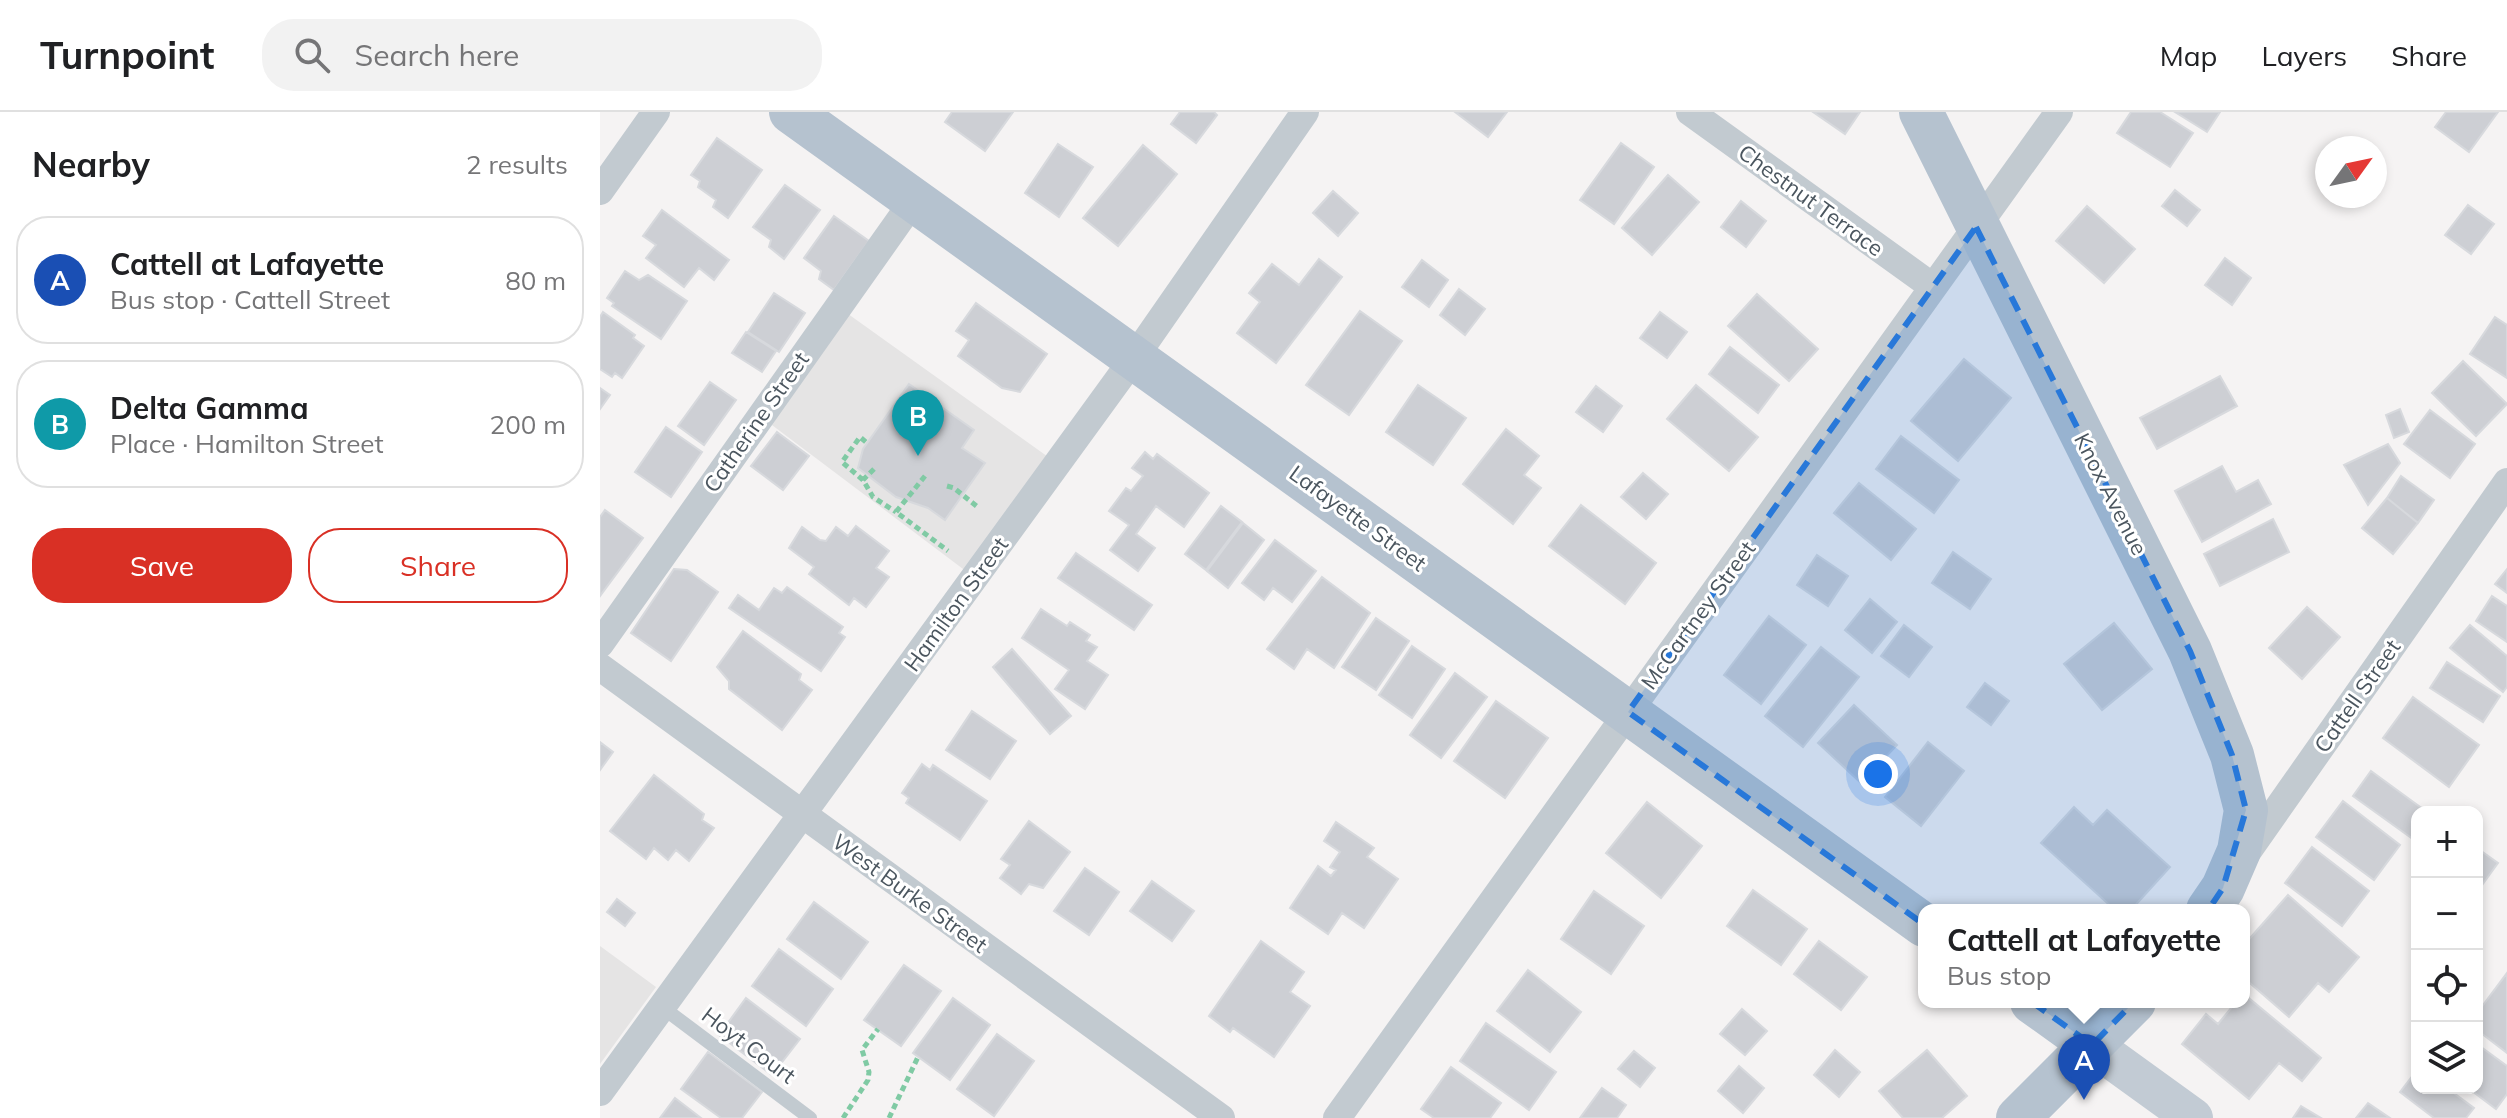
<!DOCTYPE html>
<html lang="en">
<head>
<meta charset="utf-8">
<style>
  body { margin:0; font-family:Mulish,sans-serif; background:#f2f2f2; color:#202124 }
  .controls { position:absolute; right:24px; bottom:24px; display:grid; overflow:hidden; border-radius:16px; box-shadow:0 4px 12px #0003 }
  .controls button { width:72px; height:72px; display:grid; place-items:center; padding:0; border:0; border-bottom:2px solid #e0e0e0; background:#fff; color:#202124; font:40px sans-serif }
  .compass { position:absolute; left:1715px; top:24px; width:72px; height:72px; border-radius:50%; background:#fff; box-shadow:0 4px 12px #0003; rotate:57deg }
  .you { position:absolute; left:1278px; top:662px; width:28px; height:28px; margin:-20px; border:6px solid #fff; border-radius:50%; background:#1a73e8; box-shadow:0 0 0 12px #1a73e833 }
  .badge { display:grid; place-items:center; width:52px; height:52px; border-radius:50%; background:#d93025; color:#fff; font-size:26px; font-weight:700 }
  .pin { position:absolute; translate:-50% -66px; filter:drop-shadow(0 2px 4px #0008) }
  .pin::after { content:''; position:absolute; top:42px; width:28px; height:24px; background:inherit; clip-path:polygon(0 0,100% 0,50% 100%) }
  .popup { position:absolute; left:1318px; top:792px; width:332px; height:104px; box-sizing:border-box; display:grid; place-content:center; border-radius:16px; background:#fff; filter:drop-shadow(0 2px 6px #0005); font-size:26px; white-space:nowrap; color:#757577 }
  .popup b { font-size:30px; color:#202124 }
  .popup::after { content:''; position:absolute; left:50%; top:100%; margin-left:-16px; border:16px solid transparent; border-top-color:#fff }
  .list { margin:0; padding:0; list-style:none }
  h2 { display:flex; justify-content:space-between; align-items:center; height:104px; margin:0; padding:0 32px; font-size:34px }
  h2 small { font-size:26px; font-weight:400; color:#757577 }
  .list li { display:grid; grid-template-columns:52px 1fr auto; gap:24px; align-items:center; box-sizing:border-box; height:128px; margin:0 16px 16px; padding:0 16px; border:2px solid #e0e0e0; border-radius:32px }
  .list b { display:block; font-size:30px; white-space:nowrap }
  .list p { margin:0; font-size:26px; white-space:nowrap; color:#757577 }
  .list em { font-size:26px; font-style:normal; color:#757577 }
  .actions { display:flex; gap:16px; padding:24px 32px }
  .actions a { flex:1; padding:18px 0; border:2px solid #d93025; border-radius:32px; text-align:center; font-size:28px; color:#d93025 }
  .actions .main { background:#d93025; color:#fff }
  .icon { flex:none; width:44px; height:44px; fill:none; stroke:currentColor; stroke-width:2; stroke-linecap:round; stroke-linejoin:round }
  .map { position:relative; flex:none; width:1907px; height:1006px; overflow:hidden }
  header { display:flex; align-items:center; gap:48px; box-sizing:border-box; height:112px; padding:0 40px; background:#fff; border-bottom:2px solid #e0e0e0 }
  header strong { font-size:38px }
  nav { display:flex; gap:44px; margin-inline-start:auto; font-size:28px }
  .search { width:560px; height:72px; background:#f2f2f2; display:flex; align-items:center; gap:20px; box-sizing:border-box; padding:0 28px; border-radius:32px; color:#757577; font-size:30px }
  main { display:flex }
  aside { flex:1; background:#fff }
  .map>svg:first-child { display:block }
  .education { fill:#e5e4e4 }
  .building { fill:#cdcfd4; stroke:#d7d9dd; stroke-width:2 }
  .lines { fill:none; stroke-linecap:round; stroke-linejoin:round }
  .path { stroke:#80caa4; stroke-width:5; stroke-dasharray:6 4; stroke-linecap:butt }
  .lane { stroke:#c2cad0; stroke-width:14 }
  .street { stroke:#c2cad0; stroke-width:28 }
  .secondary { stroke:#c2cbd4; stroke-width:40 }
  .primary { stroke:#b5c2cf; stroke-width:44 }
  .marked { fill:#2878d9; fill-opacity:0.2; stroke:#2878d9; stroke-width:6; stroke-dasharray:16 10; stroke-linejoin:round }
  .labels { text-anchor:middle; stroke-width:6; stroke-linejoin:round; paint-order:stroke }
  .street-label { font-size:22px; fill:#4b565f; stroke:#fff }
</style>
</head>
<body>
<header>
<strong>Turnpoint</strong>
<div class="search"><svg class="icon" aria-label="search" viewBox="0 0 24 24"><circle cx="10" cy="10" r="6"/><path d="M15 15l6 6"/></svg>Search here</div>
<nav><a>Map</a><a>Layers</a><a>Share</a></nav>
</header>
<main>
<aside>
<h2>Nearby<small>2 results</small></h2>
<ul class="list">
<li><span class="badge" style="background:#1a4fb4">A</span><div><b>Cattell at Lafayette</b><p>Bus stop · Cattell Street</p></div><em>80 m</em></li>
<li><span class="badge" style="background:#0f9aa8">B</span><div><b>Delta Gamma</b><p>Place · Hamilton Street</p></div><em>200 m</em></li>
</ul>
<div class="actions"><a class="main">Save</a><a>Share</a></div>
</aside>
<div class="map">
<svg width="1907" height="1006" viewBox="0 0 1907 1006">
  <rect width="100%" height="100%" fill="#f5f3f3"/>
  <!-- education -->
  <path class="education" d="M237 194 458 352 375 466 160 304Z
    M0 834 56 875 0 952Z"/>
  <!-- building -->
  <path class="building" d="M352 0H413L385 39 345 10Z
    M580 0H614L617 3 596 31 571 12Z
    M855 0H907L888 25Z
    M1213 0H1260L1245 22Z
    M1531 0H1560L1593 21 1570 55 1517 21Z
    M1575 0H1620L1607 20Z
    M1846 0H1898L1869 40 1835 15Z
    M117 26 162 58 128 106 113 95 116 88 98 75 100 69 91 63Z
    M1021 31 1054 55 1014 112 980 88Z
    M458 32 493 55 459 105 425 81Z
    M543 33 577 62 518 134 483 106Z
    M1068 63 1099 90 1052 143 1022 116Z
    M185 73 220 98 184 147 169 135 171 128 153 115Z
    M1575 78 1600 98 1587 114 1562 94Z
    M733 79 758 101 738 124 713 101Z
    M1141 89 1166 109 1146 135 1121 115Z
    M1868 93 1894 112 1871 142 1845 123Z
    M1487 94 1535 137 1504 171 1456 129Z
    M62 98 129 148 114 168 99 156 84 175 46 146 56 133 43 124Z
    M234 104 269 129 234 178 219 167 221 159 204 146Z
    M1625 146 1651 166 1632 193 1605 173Z
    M719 147 742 165 676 251 637 221 660 190 649 181 672 152 699 173Z
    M822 148 848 168 829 195 802 175Z
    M25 159 39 168 48 163 87 189 61 227 12 194 14 191 7 186Z
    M859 177 885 197 865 223 840 203Z
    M174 181 205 201 179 240 148 220Z
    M1157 182 1218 237 1189 269 1128 214Z
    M376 191 447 242 420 280 402 276 358 244 369 228 356 219Z
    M760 199 802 229 749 303 706 273Z
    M3 200 35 223 33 226 44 234 22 266 15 261 12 265 0 257V205Z
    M1060 200 1087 220 1067 246 1040 226Z
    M1895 205 1907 213V266L1870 242Z
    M146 220 176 239 162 260 132 241Z
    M1130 235 1179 273 1158 301 1109 262Z
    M1364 247 1411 286 1358 349 1311 309Z
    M1863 249 1907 292 1876 324 1832 281Z
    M1620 264 1637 294 1557 337 1540 306Z
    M110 270 136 288 104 333 78 314Z
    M309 272 374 318 362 336 385 351 345 408 328 396 296 385 258 356 263 337Z
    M818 273 866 306 833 353 786 320Z
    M1096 273 1158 325 1129 359 1067 307Z
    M996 274 1022 294 1003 320 976 300Z
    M0 276 10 283 0 297Z
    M1800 297 1809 320 1794 326 1786 303Z
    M1830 298 1875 332 1850 366 1804 332Z
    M66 315 102 340 71 385 35 360Z
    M906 317 939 344 924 363 941 376 913 412 863 372Z
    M177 320 209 344 183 378 151 354Z
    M1301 324 1359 368 1334 401 1276 357Z
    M1788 332 1800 351 1768 393 1744 353Z
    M545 340 553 347 557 342 609 381 584 415 556 394 536 422 555 436 538 459 510 438 529 413 509 399 526 376 531 379 543 364 532 356Z
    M1622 354 1636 380 1658 368 1671 392 1602 430 1575 379Z
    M1043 361 1068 382 1046 407 1021 385Z
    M1801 364 1834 388 1818 411 1787 386Z
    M1259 371 1316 417 1291 448 1234 401Z
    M1787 386 1818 411 1793 442 1762 416Z
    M981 393 1056 451 1025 492 949 434Z
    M621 394 642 410 606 458 585 442Z
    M5 398 43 426 0 484V405Z
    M1673 407 1689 440 1620 474 1604 442Z
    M643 411 664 428 628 476 607 459Z
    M256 414 289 439 276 456 289 465 266 495 254 486 249 493 209 462 214 455 189 436 202 415 220 428 226 429 236 415 248 424Z
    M675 428 716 459 692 490 673 476 664 488 642 471Z
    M1353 440 1391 467 1370 497 1332 471Z
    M476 441 552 493 534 518 458 466Z
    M1217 443 1248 464 1228 494 1197 473Z
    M74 457 87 458 118 480 71 549 31 521Z
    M1907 457V481L1895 472Z
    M722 465 770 501 734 556 707 537 694 557 667 537Z
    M187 475 243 515 239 521 245 525 221 559 129 496 138 483 159 498 174 476 182 481Z
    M1892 484 1907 494V530L1876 509Z
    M1270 487 1297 510 1272 541 1245 518Z
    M1707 495 1740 525 1702 567 1669 536Z
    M441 497 467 514 470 510 490 523 486 529 497 535 487 549 508 563 485 597 455 577 469 558 422 526Z
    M1169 504 1206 533 1161 592 1124 563Z
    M776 506 809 529 776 578 742 555Z
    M1514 511 1552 557 1502 598 1464 552Z
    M1304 513 1332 535 1309 565 1281 544Z
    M1870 513 1907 544V575L1903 580 1850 536Z
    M143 519 201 562 199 568 212 578 182 618 129 577V569L117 555Z
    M812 534 845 557 812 606 779 583Z
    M1221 535 1259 565 1203 635 1165 604Z
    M412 537 471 604 450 622 393 555Z
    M1847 550 1900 584 1883 610 1830 576Z
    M855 561 887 585 841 646 810 623Z
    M1385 571 1409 589 1391 613 1367 595Z
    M1813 585 1879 633 1849 675 1783 626Z
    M896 589 948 626 905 686 854 649Z
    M1254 593 1297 633 1261 671 1218 631Z
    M372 599 416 629 390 667 346 638Z
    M0 630 13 640 0 658Z
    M1328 630 1364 659 1321 714 1285 685Z
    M322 652 330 658 333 653 387 689 360 728 306 691 309 686 302 681Z
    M1771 659 1827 700H1817V730L1753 684Z
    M54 663 104 702 102 708 114 716 89 749 76 738 68 748 54 736 46 747 10 719Z
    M1743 689 1800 733 1774 768 1716 725Z
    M1047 690 1102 734 1061 786 1006 741Z
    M1474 695 1493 713 1507 698 1570 755 1531 798H1515L1441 731Z
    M429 709 470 740 443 776 429 772 421 782 400 766 410 753 401 747Z
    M736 710 774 736 767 745 798 767 764 816 742 801 728 822 690 796 718 754 731 764 736 758 730 755 740 740 724 729Z
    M1712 735 1769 779 1742 814 1685 771Z
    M1877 736 1898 751 1880 776 1877 774Z
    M485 756 519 780 489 823 454 799Z
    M552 769 594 799 572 829 530 799Z
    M1153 778 1207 817 1181 853 1127 814Z
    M994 779 1044 814 1011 862 961 827Z
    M1688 783 1759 845 1729 880 1718 871 1689 905 1644 866V833Z
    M17 787 35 801 25 814 7 800Z
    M214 790 268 830 241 867 187 827Z
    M661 829 704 860 690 880 710 894 674 945 633 916 630 920 609 904Z
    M1219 829 1267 865 1241 898 1194 862Z
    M179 837 233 877 206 914 152 874Z
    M304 853 341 879 301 934 264 908Z
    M928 858 981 900 950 940 897 899Z
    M1907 861V941L1877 918V901Z
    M1644 882 1721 946 1702 969 1679 951 1649 987 1582 932 1606 902 1618 912 1636 890H1644Z
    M146 886 200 927 172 963 119 923Z
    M353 886 390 913 350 968 313 941Z
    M1142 897 1167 919 1145 943 1120 922Z
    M886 911 956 960 929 998 860 949Z
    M397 922 434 949 394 1004 357 977Z
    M1877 932 1907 954V982L1896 997 1868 976H1877Z
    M1235 938 1260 960 1239 985 1214 963Z
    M1327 938 1367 984 1342 1006H1303L1279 979Z
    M1034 939 1055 956 1040 975 1018 957Z
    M108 940 162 980 142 1006H121L81 977Z
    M1139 954 1164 976 1143 1001 1118 979Z
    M851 955 901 991 890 1006H834L821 997Z
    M1817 958V976H1847L1874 996 1866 1006H1834L1800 980Z
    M1002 976 1026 993 1017 1006H980Z
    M75 986 101 1006H60Z
    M1768 991 1790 1006H1756Z
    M1701 994 1721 1006H1693Z"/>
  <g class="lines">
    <!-- path -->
    <path class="path" d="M274 357 263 368 273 385 296 400
      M325 364 296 400 348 439
      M263 368 242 350 260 325 267 331
      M347 374 354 376 379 396
      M243 1006 268 968 269 960 262 938 278 917
      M289 1006 318 945"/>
    <!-- lane -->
    <path class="lane" d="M62 895 210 1006"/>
    <!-- street -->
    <path class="street" d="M1090 0 1333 175
      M0 79 56 0
      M0 532 314 88
      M0 555 621 1006
      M1643 746 1907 370
      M0 980 534 246 705 0
      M737 1006 1459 0"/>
    <!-- secondary -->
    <path class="secondary" d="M1492 933 1593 1006"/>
    <!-- primary -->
    <path class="primary" d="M191 0 1324 813
      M1321 0 1590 539 1632 643 1646 698 1639 739 1623 776 1608 798
      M1432 890 1492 933
      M1418 1006 1534 890"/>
  </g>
  <!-- marked area -->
  <path class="marked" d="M1376 115 1590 539 1632 643 1646 698 1623 776 1574 849 1492 933 1028 600Z"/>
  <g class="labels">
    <!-- street labels -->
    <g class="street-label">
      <text transform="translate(1211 88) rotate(36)" y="8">Chestnut Terrace</text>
      <text transform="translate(156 310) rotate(-55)" y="8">Catherine Street</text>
      <text transform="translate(1511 382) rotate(63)" y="8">Knox Avenue</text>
      <text transform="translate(758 406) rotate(36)" y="8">Lafayette Street</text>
      <text transform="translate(356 492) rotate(-54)" y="8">Hamilton Street</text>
      <text transform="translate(1098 503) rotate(-54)" y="8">McCartney Street</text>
      <text transform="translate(1757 584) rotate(-55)" y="8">Cattell Street</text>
      <text transform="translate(310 781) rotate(36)" y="8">West Burke Street</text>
      <text transform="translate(149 933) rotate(37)" y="8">Hoyt Court</text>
    </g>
  </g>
</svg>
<div class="controls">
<button>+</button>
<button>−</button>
<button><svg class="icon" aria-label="locate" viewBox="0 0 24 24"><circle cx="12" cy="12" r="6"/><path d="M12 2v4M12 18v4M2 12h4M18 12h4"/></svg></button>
<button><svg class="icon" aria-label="layers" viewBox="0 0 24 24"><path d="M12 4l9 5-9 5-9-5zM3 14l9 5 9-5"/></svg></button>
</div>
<svg class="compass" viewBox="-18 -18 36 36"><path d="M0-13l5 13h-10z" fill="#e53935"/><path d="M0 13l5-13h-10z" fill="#757577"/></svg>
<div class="you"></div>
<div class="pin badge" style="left:1484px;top:988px;background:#1a4fb4">A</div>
<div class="popup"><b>Cattell at Lafayette</b>Bus stop</div>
<div class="pin badge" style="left:318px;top:344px;background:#0f9aa8">B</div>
</div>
</main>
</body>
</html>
